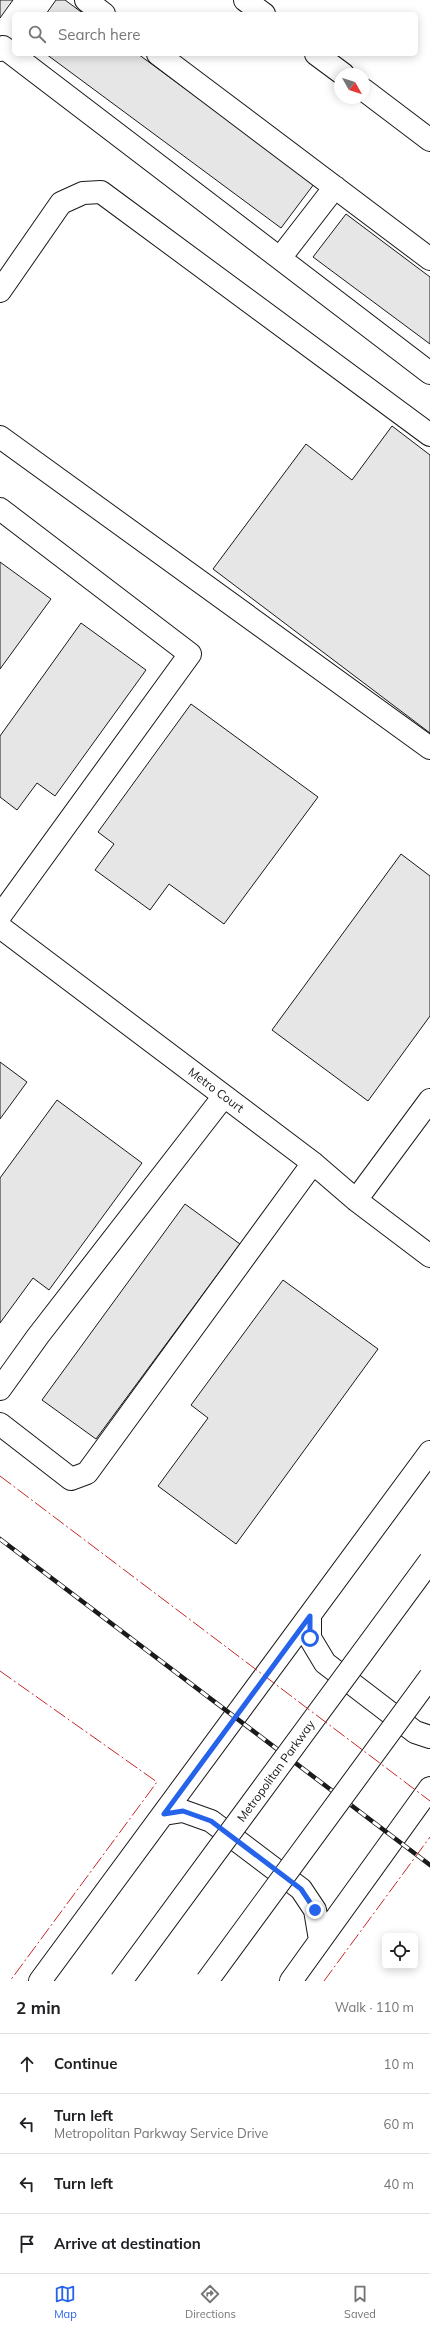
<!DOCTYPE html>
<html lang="en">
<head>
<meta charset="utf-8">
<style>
  body { margin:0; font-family:Mulish,sans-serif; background:#f2f2f2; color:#202124 }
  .controls { position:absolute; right:12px; bottom:12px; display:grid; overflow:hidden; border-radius:6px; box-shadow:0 2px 10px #0003 }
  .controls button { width:36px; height:36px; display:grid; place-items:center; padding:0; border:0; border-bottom:1px solid #e0e0e0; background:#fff; color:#202124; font:20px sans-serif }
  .compass { position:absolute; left:334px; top:68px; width:36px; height:36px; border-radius:50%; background:#fff; box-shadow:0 2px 10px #0003; rotate:129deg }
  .stop { position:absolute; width:12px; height:12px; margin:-9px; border:3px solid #2563eb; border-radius:50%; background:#fff }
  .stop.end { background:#2563eb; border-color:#fff; box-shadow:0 1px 4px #0008 }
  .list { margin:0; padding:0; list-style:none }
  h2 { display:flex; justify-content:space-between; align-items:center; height:52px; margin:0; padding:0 16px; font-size:17px }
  h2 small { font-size:13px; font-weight:400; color:#757577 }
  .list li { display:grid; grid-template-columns:26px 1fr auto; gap:12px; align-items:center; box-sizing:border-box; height:60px; padding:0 16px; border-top:1px solid #e0e0e0 }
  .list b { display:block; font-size:15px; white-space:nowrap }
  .list p { margin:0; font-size:13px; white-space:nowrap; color:#757577 }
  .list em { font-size:13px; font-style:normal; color:#757577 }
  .icon { flex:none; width:22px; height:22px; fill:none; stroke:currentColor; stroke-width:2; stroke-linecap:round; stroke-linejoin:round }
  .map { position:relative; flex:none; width:430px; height:1981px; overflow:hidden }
  .search { position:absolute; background:#fff; box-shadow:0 2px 10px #0003; left:12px; right:12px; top:12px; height:44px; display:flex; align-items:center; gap:10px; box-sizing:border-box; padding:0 14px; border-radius:6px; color:#757577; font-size:15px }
  .sheet { height:292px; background:#fff }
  nav { display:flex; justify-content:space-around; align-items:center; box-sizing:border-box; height:56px; border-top:1px solid #e0e0e0; background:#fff; font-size:11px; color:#757577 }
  nav a { display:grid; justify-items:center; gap:2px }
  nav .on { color:#2563eb }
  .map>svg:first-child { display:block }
  .building { fill:#e6e6e6; stroke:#1a1a1a }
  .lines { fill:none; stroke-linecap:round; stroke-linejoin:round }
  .minor-casing { stroke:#1a1a1a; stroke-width:24 }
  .minor { stroke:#fff; stroke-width:22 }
  .rail-casing { stroke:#1a1a1a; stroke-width:4.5 }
  .rail { stroke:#fff; stroke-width:3; stroke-dasharray:9; stroke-linecap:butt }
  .major-bridge-casing { stroke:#1a1a1a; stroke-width:24; stroke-linecap:butt }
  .major-bridge { stroke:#fff; stroke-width:22 }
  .power { stroke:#c62828; stroke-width:1; stroke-dasharray:14 3 2 3; stroke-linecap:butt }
  .route { stroke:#2563eb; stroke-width:5 }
  .labels { text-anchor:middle; stroke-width:3; stroke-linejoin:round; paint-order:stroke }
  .street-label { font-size:12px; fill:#1a1a1a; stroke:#fff }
</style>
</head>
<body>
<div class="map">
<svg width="430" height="1981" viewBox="0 0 430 1981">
  <rect width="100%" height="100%" fill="#fff"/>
  <!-- building -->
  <path class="building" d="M0 0H13L0 18Z
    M56 0H65L84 14H46Z
    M46 54H138L314 184 281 228Z
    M346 214 430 277V344L313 257Z
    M392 426 430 455V733L213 569 306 444 352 480Z
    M0 562 51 599 0 669Z
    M81 623 146 670 55 796 37 783 17 810 0 797V736Z
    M191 704 318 797 224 924 169 884 150 910 95 870 114 844 98 832Z
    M401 854 430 876V1016L368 1101 272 1030Z
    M0 1062 27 1082 0 1119Z
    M57 1100 142 1163 49 1290 33 1278 0 1323V1178Z
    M185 1204 240 1244 96 1439 42 1400Z
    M283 1280 378 1349 236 1544 158 1486 208 1418 191 1405Z"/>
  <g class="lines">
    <defs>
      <path id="minor" d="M86 0 104 14
        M245 0 264 14
        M0 50 3 47 430 373
        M158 54 430 259
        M316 54 343 74
        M364 90 430 140
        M280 258 335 187
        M0 291 61 203 83 193 101 192 430 435
        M0 437 430 748
        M0 509 190 654 0 916
        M0 927 313 1163 356 1200 430 1256
        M356 1200 430 1100
        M0 1389 38 1336 224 1096
        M0 1424 71 1479 87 1473 313 1163
        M310 1616V1638L325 1663 415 1732 430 1737
        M164 1814 183 1811 211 1821 301 1889 315 1910 320 1940
        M40 1981 430 1452
        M291 1981 430 1788"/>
    </defs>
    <!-- minor casing -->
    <use href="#minor" class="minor-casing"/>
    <!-- minor -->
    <use href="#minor" class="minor"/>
    <defs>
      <path id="rail" d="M0 1539 430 1865"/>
    </defs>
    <!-- rail casing -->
    <use href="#rail" class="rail-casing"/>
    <!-- rail -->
    <use href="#rail" class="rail"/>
    <defs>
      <path id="major-bridge" d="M121 1981 430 1561
        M207 1981 430 1677"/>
    </defs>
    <!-- major-bridge casing -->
    <use href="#major-bridge" class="major-bridge-casing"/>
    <!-- major-bridge -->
    <use href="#major-bridge" class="major-bridge"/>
    <!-- power -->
    <path class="power" d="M0 1476 430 1801
      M0 1671 157 1782 10 1981
      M324 1981 430 1837"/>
  </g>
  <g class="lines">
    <!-- route -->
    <path class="route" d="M310 1638V1616L164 1814 183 1811 211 1821 301 1889 315 1910"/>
  </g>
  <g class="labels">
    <!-- street labels -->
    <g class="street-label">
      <text transform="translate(216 1090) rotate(37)" y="4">Metro Court</text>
      <text transform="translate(276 1771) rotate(-54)" y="4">Metropolitan Parkway</text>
    </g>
  </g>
</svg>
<div class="controls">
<button><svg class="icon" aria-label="locate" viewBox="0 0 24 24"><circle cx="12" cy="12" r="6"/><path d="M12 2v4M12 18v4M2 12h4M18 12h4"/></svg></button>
</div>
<svg class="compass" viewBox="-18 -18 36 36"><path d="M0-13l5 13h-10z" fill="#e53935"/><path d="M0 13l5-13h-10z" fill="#757577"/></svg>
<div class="stop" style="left:310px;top:1638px"></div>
<div class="stop end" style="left:315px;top:1910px"></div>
<div class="search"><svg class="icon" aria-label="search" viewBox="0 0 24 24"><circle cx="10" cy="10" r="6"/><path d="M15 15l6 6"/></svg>Search here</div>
</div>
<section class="sheet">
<h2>2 min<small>Walk · 110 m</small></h2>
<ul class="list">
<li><svg class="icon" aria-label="ahead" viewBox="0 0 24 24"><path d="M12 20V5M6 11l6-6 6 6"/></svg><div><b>Continue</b></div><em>10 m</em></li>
<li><svg class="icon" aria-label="left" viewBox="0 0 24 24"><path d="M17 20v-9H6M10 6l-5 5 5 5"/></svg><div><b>Turn left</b><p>Metropolitan Parkway Service Drive</p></div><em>60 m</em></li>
<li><svg class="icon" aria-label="left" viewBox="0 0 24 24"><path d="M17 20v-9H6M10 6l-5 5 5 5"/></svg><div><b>Turn left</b></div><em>40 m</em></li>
<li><svg class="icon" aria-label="arrive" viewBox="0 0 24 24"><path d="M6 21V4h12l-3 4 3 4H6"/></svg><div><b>Arrive at destination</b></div></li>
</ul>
</section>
<nav>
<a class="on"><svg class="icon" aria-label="map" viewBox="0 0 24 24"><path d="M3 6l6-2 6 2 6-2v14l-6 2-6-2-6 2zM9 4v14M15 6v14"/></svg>Map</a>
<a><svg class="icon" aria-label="directions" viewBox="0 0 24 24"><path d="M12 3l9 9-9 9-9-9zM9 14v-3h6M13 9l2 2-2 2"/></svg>Directions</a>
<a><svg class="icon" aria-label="saved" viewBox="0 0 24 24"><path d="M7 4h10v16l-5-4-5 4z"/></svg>Saved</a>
</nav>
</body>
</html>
